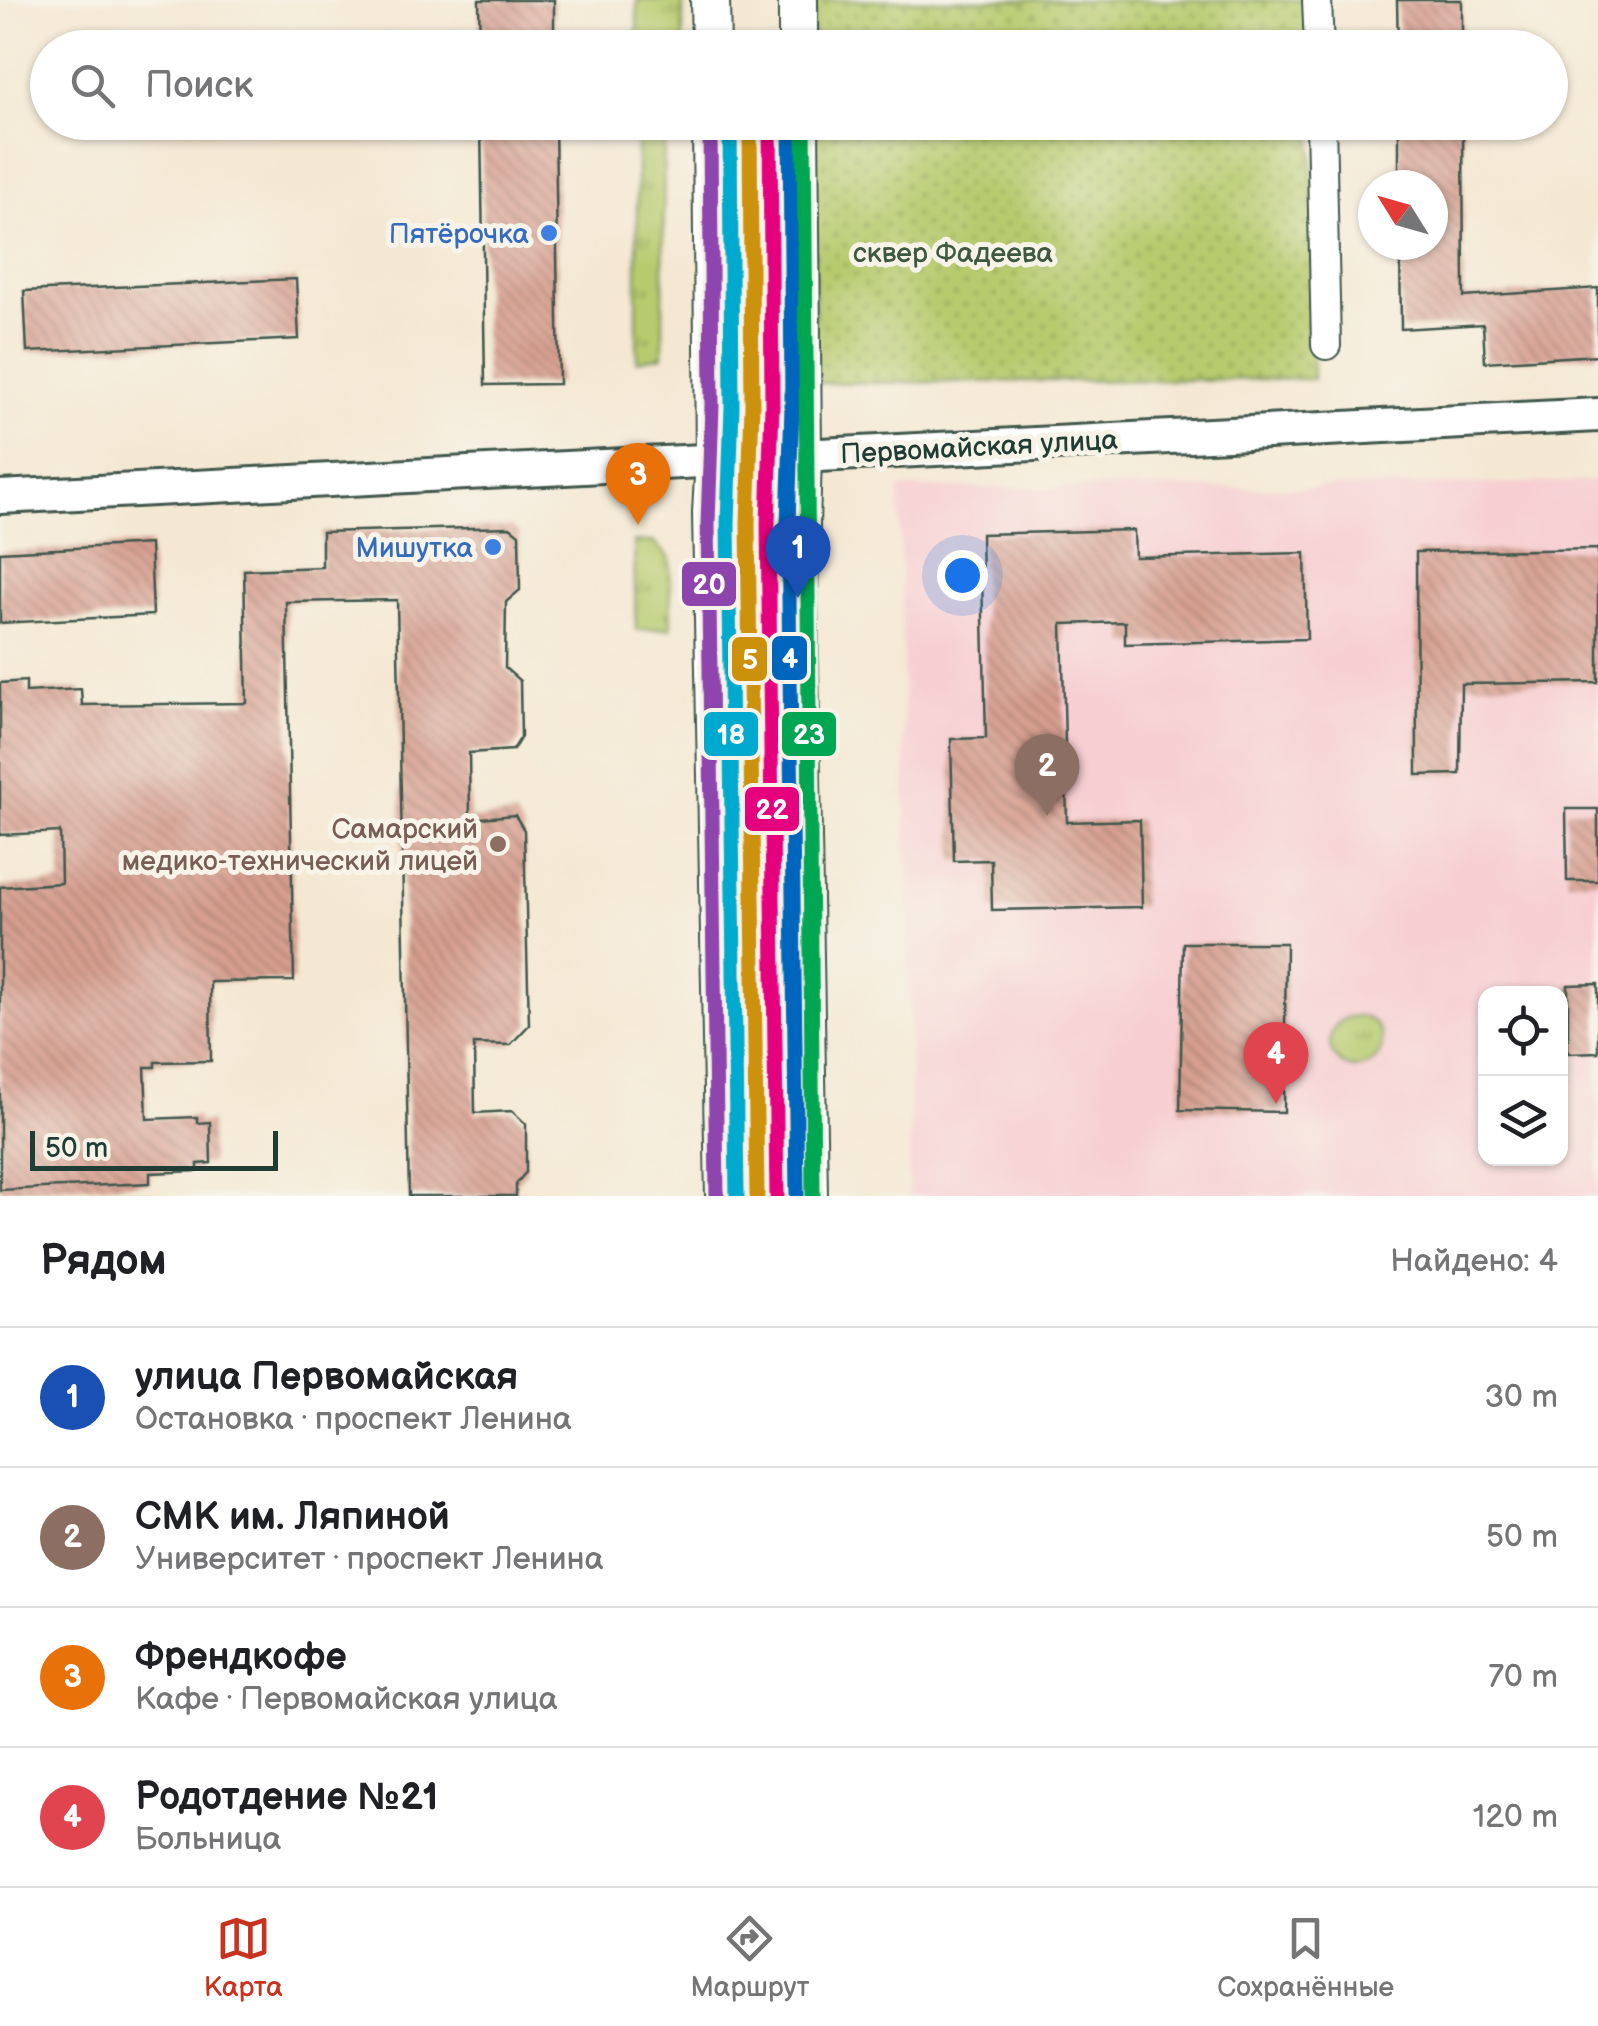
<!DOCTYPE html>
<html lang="ru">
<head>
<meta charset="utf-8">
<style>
  body { margin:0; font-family:"Balsamiq Sans",sans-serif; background:#f6f6f6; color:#202124 }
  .controls { position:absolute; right:30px; bottom:30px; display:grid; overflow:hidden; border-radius:20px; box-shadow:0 2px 8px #0004 }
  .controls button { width:90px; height:90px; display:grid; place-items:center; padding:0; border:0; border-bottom:2px solid #e0e0e0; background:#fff; color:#202124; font:50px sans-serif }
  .compass { position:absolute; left:1358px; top:170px; width:90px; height:90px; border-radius:50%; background:#fff; box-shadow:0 2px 8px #0004; rotate:307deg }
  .scale { position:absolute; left:30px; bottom:25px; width:248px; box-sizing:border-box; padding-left:10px; border:5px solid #1f3d34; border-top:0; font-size:28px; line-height:35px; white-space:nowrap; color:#1f3d34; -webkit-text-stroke:8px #f7f3e8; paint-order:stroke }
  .you { position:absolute; left:962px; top:575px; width:35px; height:35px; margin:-25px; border:8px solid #fff; border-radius:50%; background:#1a73e8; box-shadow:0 0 0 15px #1a73e833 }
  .badge { display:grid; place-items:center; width:65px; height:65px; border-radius:50%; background:#c8321e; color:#fff; font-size:32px; font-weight:700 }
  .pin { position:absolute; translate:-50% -82px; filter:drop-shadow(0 2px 5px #0008) }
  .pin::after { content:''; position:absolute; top:52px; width:35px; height:30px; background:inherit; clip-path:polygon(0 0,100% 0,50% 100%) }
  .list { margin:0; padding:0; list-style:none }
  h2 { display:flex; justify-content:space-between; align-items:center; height:130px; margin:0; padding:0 40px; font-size:42px }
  h2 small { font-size:32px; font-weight:400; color:#757577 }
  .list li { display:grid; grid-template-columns:65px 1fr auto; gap:30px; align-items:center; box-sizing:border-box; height:140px; padding:0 40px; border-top:2px solid #e0e0e0 }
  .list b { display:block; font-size:38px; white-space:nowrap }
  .list p { margin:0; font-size:32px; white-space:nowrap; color:#757577 }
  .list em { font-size:32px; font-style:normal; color:#757577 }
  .icon { flex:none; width:55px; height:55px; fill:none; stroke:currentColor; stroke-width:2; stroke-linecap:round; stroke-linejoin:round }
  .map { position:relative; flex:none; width:1598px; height:1196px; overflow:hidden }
  .search { position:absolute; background:#fff; box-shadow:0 2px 8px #0004; left:30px; right:30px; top:30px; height:110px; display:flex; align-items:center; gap:25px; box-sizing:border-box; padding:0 35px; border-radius:55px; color:#757577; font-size:38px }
  .sheet { height:690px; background:#fff }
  nav { display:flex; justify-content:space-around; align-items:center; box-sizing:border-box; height:140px; border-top:2px solid #e0e0e0; background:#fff; font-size:28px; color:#757577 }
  nav a { display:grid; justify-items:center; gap:5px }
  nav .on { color:#c8321e }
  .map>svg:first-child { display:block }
  .built { fill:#f7cfd3; fill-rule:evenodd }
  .grass { fill:url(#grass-tufts); stroke:#6b8451; stroke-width:2.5 }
  .park { fill:url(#park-dots); stroke:#6b8451; stroke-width:2.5 }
  .building { fill:url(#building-back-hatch) }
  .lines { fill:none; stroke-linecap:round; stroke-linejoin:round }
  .minor-casing { stroke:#3f574c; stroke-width:32 }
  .tertiary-casing { stroke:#3f574c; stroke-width:38 }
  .secondary-casing { stroke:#3f574c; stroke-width:42 }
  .minor { stroke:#fff; stroke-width:28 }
  .tertiary { stroke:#fff; stroke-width:32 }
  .secondary { stroke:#fff; stroke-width:38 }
  .tram-1-casing { stroke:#f7f3e8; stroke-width:22 }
  .tram-2-casing { stroke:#f7f3e8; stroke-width:22 }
  .tram-3-casing { stroke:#f7f3e8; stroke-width:22 }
  .tram-4-casing { stroke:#f7f3e8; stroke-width:22 }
  .tram-5-casing { stroke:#f7f3e8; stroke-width:22 }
  .tram-6-casing { stroke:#f7f3e8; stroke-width:22 }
  .tram-1 { stroke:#cc910a; stroke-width:15 }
  .tram-2 { stroke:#00a9ce; stroke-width:15 }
  .tram-3 { stroke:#e5007d; stroke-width:15 }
  .tram-4 { stroke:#8e44ad; stroke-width:15 }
  .tram-5 { stroke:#0065bd; stroke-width:15 }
  .tram-6 { stroke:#00a651; stroke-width:15 }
  .shop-dot { fill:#3f7fe0; stroke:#f7f3e8; stroke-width:4 }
  .education-dot { fill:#8d6e63; stroke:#f7f3e8; stroke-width:4 }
  .labels { text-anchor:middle; stroke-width:10; stroke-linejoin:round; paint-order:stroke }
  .shop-label { font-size:28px; fill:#366cbe; stroke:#f7f3e8; text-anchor:end }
  .park-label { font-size:28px; fill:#3d5940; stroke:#f7f3e8 }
  .street-label { font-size:28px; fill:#1f3d34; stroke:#f7f3e8 }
  .education-label { font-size:28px; fill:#785e54; stroke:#f7f3e8; text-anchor:end }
  .line-badge { stroke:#f7f3e8; stroke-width:4 }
  .badge-label { font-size:28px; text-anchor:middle; font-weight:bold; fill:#fff }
</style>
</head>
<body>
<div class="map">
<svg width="1598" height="1196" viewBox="0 0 1598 1196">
  <defs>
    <pattern id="grass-tufts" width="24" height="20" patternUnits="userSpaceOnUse" patternTransform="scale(2.5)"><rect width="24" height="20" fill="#b7cb6e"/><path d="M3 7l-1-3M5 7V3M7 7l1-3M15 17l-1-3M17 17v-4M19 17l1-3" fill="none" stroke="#94a65b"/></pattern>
    <pattern id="park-dots" width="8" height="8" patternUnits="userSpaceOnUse" patternTransform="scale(2.5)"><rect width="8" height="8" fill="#b7cb6e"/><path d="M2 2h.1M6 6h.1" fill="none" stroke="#94a65b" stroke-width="1.8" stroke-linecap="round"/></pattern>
    <pattern id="building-back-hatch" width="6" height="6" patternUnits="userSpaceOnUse" patternTransform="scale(2.5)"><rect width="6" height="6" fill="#d79f90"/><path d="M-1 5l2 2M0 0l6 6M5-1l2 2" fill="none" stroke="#ae8376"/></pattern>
  </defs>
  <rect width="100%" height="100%" fill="#f7f3e8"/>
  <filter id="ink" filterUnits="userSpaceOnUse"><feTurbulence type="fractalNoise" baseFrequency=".01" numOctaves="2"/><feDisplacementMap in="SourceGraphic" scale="20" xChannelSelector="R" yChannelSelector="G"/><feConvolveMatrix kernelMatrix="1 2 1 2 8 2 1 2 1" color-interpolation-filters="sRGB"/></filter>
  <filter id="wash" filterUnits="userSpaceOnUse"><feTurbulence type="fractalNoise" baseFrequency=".0048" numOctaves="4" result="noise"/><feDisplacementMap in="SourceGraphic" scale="40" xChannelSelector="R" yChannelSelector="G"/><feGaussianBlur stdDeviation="2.25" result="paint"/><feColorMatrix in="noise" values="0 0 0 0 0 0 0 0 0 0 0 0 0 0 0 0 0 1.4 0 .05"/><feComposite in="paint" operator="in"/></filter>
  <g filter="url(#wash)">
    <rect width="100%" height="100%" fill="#f4e8d3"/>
    <!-- built -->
    <path class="built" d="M1598 481V1196H909L911 1051 899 488H1316ZM1486 994H1560V1158H1486Z"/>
    <!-- grass -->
    <path class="grass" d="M637 0H683V47H637Z
      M637 123H664L663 356 637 361Z
      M634 542H653L670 558 671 628 636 630Z
      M1330 1042a26 26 0 1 1 52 0a26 26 0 1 1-52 0Z"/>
    <!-- park -->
    <path class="park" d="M813 0H1311V47H813Z
      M814 123H1312L1313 379 815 383Z"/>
    <g id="blocks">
      <!-- building -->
      <path class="building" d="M479 0H554V48H480Z
        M1397 0H1462V48H1398Z
        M481 122H555L559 384 485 385Z
        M1399 122H1463L1464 297 1598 288V355L1485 362 1483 324 1401 329 1400 245H1433V185H1399Z
        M296 279 299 339 27 352 24 291Z
        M510 527 519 534 520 590 506 602 505 668 520 681 521 737 513 750 469 753 470 819 515 815 524 830 529 1025 510 1045 474 1044 475 1113 512 1111 526 1124V1172L516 1184V1196H409L397 600 286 602 294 981 210 982 211 1061 155 1062V1067H145L147 1119 197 1117V1123L210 1122 211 1163 198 1164V1171L150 1173V1183L0 1190V887L61 883 60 832 0 835V683L26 681V692L81 689 82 705 247 703 244 570 322 567V532Z
        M1134 530 1135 557 1305 553 1307 639 1125 644V622L1062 624 1067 822 1140 820 1142 907 992 910 991 860 954 861 951 739 986 738 981 534Z
        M150 544 153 615 0 623V552Z
        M1598 549V682L1461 684 1460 774 1417 775 1416 552Z
        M1566 809H1598V881H1567Z
        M1183 943H1286L1284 1112 1180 1110Z
        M1598 984V1052L1568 1053V985Z"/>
    </g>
  </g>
  <g filter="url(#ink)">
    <use href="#blocks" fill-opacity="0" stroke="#3f574c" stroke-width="2.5"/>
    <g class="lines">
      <defs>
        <path id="minor" d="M1317 0 1319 48
          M1321 122 1326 345"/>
        <path id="tertiary" d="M0 497 1598 415"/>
        <path id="secondary" d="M710 0 711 48
          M798 0V48
          M712 122 715 459 712 513 725 1196
          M799 122 802 454 798 598 808 1196"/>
      </defs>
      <!-- minor casing -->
      <use href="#minor" class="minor-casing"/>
      <!-- tertiary casing -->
      <use href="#tertiary" class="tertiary-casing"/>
      <!-- secondary casing -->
      <use href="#secondary" class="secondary-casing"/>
      <!-- minor -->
      <use href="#minor" class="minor"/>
      <!-- tertiary -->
      <use href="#tertiary" class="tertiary"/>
      <!-- secondary -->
      <use href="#secondary" class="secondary"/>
      <defs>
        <path id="tram-1" d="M750 122 752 406 748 523 757 1196"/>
        <path id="tram-2" d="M730 122 732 406 728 523 737 1196"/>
        <path id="tram-3" d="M770 122 772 406 768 523 777 1196"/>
        <path id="tram-4" d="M710 122 712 405 708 524 717 1196"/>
        <path id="tram-5" d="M790 122 792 406 788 523 797 1195"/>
        <path id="tram-6" d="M804 122 813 1196"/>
      </defs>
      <!-- tram-1 casing -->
      <use href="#tram-1" class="tram-1-casing"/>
      <!-- tram-2 casing -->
      <use href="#tram-2" class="tram-2-casing"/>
      <!-- tram-3 casing -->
      <use href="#tram-3" class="tram-3-casing"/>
      <!-- tram-4 casing -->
      <use href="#tram-4" class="tram-4-casing"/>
      <!-- tram-5 casing -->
      <use href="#tram-5" class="tram-5-casing"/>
      <!-- tram-6 casing -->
      <use href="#tram-6" class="tram-6-casing"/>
      <!-- tram-1 -->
      <use href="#tram-1" class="tram-1"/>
      <!-- tram-2 -->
      <use href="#tram-2" class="tram-2"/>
      <!-- tram-3 -->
      <use href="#tram-3" class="tram-3"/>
      <!-- tram-4 -->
      <use href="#tram-4" class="tram-4"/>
      <!-- tram-5 -->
      <use href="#tram-5" class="tram-5"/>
      <!-- tram-6 -->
      <use href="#tram-6" class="tram-6"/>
    </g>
  </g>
  <!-- markers -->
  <g class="shop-dot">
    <circle cx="549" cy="233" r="10"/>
    <circle cx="493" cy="547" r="10"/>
  </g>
  <circle class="education-dot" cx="498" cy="844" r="10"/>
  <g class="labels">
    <!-- shop labels -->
    <g class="shop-label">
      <text x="529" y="243">Пятёрочка</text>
      <text x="473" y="557">Мишутка</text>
    </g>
    <!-- park labels -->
    <g class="park-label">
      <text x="953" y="262">сквер Фадеева</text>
    </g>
    <!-- street labels -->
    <g class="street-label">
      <text transform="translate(979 446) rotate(-3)" y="10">Первомайская улица</text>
    </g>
    <!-- education labels -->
    <g class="education-label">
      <text x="478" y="838">Самарский<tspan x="478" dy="32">медико-технический лицей</tspan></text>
    </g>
  </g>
  <g class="line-badge">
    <rect x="680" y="560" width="58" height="48" rx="10" fill="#8e44ad"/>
    <rect x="770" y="634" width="39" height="48" rx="10" fill="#0065bd"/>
    <rect x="730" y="635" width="39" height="48" rx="10" fill="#cc910a"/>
    <rect x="702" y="710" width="58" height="48" rx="10" fill="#00a9ce"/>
    <rect x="780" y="710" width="58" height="48" rx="10" fill="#00a651"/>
    <rect x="743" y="785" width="58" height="48" rx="10" fill="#e5007d"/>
  </g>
  <g class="badge-label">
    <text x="709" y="594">20</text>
    <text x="790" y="668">4</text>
    <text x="750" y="669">5</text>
    <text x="731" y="744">18</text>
    <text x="809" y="744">23</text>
    <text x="772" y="819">22</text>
  </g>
</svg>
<div class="controls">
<button><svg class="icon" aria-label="locate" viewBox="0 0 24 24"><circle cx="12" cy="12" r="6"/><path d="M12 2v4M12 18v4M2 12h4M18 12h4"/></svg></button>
<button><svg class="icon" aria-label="layers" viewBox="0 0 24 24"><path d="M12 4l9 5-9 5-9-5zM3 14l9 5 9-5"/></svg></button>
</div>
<svg class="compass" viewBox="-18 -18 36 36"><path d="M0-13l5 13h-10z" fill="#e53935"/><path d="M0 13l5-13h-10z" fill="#757577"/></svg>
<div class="scale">50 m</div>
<div class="you"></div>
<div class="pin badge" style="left:798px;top:598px;background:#1a4fb4">1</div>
<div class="pin badge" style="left:1047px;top:816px;background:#8d6e63">2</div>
<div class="pin badge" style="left:638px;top:525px;background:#e8710a">3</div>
<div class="pin badge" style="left:1276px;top:1104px;background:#e0444e">4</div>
<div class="search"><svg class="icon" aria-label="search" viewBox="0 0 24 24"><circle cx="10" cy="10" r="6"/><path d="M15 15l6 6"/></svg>Поиск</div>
</div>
<section class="sheet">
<h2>Рядом<small>Найдено: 4</small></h2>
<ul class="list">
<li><span class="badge" style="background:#1a4fb4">1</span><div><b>улица Первомайская</b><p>Остановка · проспект Ленина</p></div><em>30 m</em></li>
<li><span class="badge" style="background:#8d6e63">2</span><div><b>СМК им. Ляпиной</b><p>Университет · проспект Ленина</p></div><em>50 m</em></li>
<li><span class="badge" style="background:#e8710a">3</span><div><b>Френдкофе</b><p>Кафе · Первомайская улица</p></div><em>70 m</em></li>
<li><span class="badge" style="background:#e0444e">4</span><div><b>Родотдение №21</b><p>Больница</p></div><em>120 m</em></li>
</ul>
</section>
<nav>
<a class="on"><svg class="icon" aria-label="map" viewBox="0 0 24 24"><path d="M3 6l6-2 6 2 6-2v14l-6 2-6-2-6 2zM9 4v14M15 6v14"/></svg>Карта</a>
<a><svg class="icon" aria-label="directions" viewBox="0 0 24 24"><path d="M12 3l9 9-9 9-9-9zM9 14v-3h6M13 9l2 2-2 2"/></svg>Маршрут</a>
<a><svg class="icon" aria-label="saved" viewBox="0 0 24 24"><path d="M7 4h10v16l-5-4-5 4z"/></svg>Сохранённые</a>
</nav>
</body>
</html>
